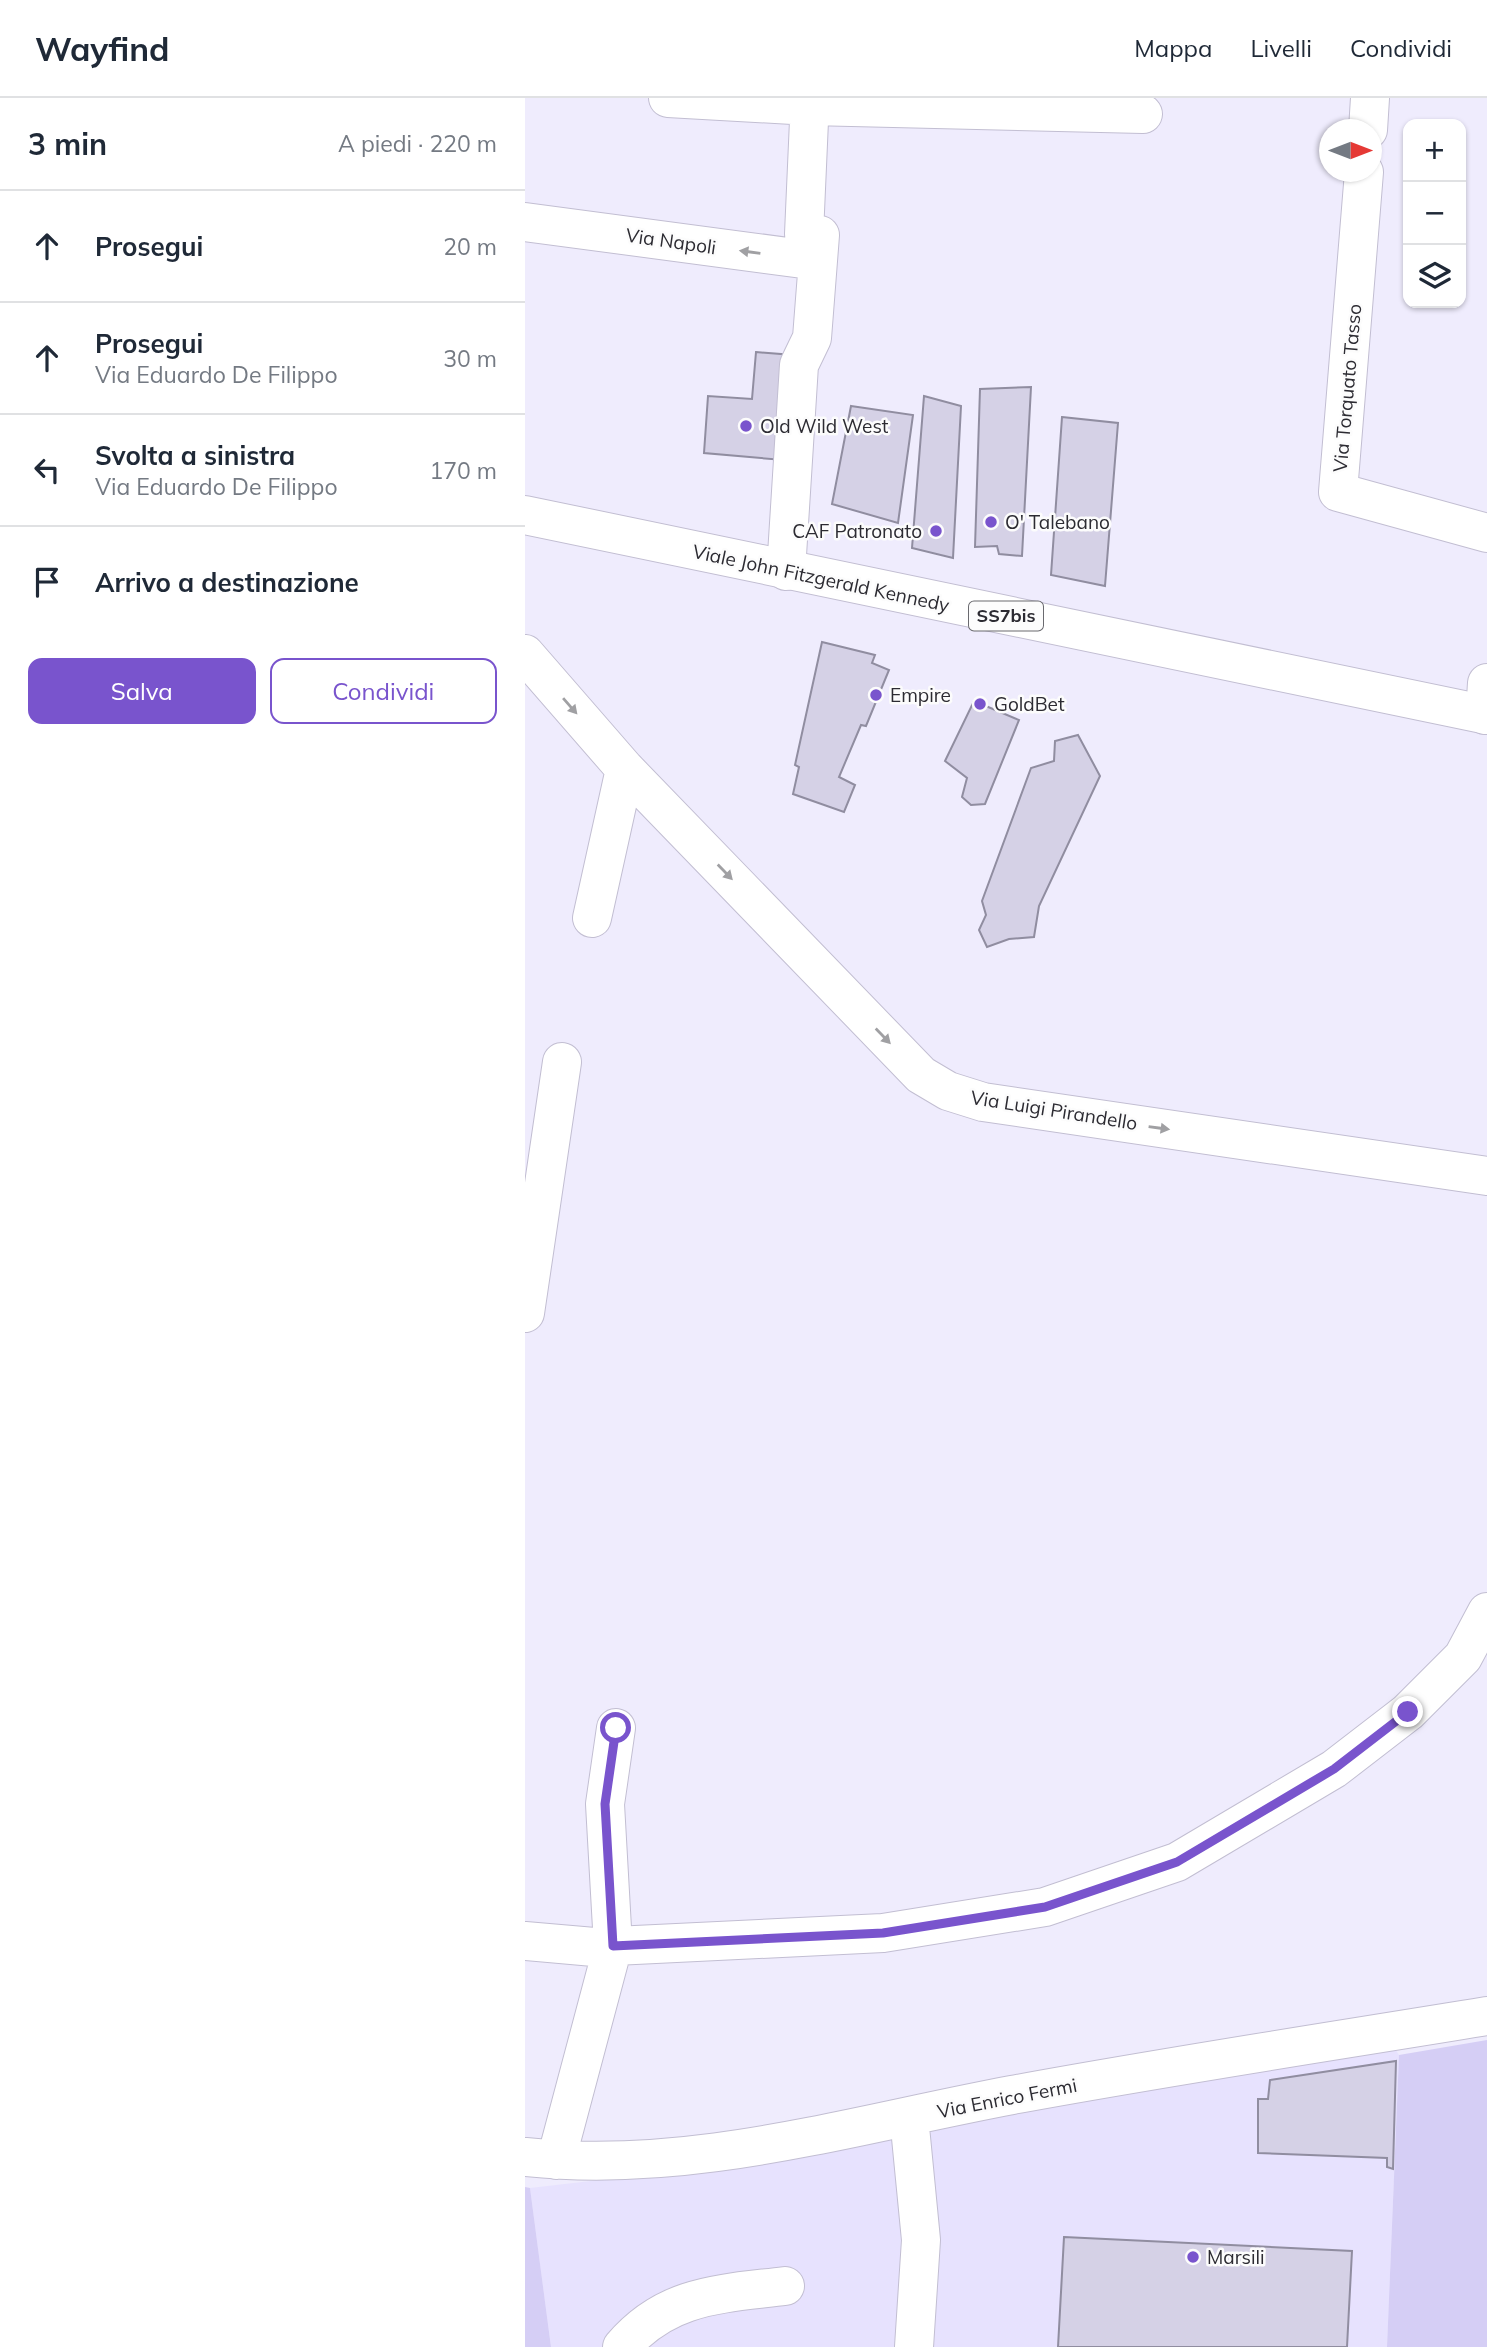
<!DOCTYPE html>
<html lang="it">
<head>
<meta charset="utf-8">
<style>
  body { margin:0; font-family:Mulish,sans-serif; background:#f6f6f7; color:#1f2937 }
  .controls { position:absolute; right:21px; top:21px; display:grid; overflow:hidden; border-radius:14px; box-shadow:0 2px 5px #0004 }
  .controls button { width:63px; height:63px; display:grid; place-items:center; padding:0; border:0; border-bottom:2px solid #e0e1e3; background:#fff; color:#1f2937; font:35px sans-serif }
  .compass { position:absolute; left:794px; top:21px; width:63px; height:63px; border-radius:50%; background:#fff; box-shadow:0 2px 5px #0004; rotate:90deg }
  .stop { position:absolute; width:21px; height:21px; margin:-16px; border:5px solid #7954cd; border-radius:50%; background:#fff }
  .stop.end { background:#7954cd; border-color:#fff; box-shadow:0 2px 7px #0008 }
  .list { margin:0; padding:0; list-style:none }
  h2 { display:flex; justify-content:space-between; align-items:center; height:91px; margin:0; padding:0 28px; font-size:30px }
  h2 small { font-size:23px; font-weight:400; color:#747a83 }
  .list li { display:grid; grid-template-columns:46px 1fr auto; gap:21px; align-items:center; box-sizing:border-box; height:112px; padding:0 28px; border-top:2px solid #e0e1e3 }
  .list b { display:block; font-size:26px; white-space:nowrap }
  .list p { margin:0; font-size:23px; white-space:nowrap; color:#747a83 }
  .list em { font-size:23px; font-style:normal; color:#747a83 }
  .actions { display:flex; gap:14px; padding:21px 28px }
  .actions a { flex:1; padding:16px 0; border:2px solid #7954cd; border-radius:14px; text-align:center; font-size:24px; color:#7954cd }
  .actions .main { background:#7954cd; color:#fff }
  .icon { flex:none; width:38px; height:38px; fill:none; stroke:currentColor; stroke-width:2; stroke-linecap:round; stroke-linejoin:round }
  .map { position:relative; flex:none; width:962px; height:2249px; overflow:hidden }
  header { display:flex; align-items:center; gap:42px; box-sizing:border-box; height:98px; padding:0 35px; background:#fff; border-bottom:2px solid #e0e1e3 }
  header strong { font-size:33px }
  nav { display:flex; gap:38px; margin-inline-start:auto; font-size:24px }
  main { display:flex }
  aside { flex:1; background:#fff }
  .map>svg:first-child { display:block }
  .built { fill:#e7e2fe }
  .green { fill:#d5cef5 }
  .building { fill:#d5d1e6; stroke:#908da0; stroke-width:2 }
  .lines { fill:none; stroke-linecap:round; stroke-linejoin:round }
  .minor-casing { stroke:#c2bed2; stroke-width:40 }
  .major-casing { stroke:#c2bed2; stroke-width:40 }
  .minor { stroke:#fff; stroke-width:38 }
  .major { stroke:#fff; stroke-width:38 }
  .oneway { fill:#a0a0a3 }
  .route { stroke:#7954cd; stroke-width:9 }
  .poi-dot { fill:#7954cd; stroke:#fcfcfc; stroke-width:2.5 }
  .labels { text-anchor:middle; stroke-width:5; stroke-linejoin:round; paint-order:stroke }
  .shield { fill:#fcfcfc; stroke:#6a6a6f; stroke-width:2 }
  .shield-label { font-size:18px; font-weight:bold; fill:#2c2b32 }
  .street-label { font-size:19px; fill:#2c2b32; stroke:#fcfcfc }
  .poi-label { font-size:19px; fill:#2c2b32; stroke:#fcfcfc; text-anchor:start }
</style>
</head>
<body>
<header>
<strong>Wayfind</strong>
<nav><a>Mappa</a><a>Livelli</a><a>Condividi</a></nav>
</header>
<main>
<aside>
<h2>3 min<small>A piedi · 220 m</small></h2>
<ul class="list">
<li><svg class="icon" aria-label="ahead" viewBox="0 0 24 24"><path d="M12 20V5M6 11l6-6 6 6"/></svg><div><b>Prosegui</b></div><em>20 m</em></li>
<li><svg class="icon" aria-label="ahead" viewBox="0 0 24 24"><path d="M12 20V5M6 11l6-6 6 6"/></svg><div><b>Prosegui</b><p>Via Eduardo De Filippo</p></div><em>30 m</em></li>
<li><svg class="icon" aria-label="left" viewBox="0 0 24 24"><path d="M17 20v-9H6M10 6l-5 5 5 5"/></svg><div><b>Svolta a sinistra</b><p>Via Eduardo De Filippo</p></div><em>170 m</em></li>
<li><svg class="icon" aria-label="arrive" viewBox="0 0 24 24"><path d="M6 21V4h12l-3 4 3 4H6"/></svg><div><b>Arrivo a destinazione</b></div></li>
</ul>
<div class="actions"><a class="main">Salva</a><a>Condividi</a></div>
</aside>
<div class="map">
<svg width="962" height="2249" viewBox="0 0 962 2249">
  <rect width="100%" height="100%" fill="#efecfd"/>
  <!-- built -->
  <path class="built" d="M866 1944 874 1957 862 2249H26L5 2090 264 2060Z"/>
  <!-- green -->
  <path class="green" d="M962 1942V2249H862L874 1957Z
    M0 2089 5 2090 26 2249H0Z"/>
  <!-- building -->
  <path class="building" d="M231 254 268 257 258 362 179 355 183 298 227 301Z
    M506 289 497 458 474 456 472 448 450 449 455 291Z
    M399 298 436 308 428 460 387 450Z
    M326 308 388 317 373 425 307 406Z
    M537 319 593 325 580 488 526 477Z
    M297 544 350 557 347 565 364 572 341 628 336 627 314 679 330 687 319 714 268 696 274 669 270 667Z
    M449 603 494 622 460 706 446 707 437 699 442 680 420 663Z
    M553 637 575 678 514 808 509 839 484 841 462 849 454 832 461 817 457 803 506 670 529 663 530 643Z
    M871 1963 868 2071 862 2069V2060L733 2055V2001H743L745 1982Z
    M539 2139 827 2153 822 2249H533Z"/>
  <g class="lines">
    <defs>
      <path id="minor" d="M143 0 285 8 618 16
        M843 32 845 0
        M839 74 813 394 962 435
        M0 124 293 163
        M261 473 274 267 287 240 295 137 279 136 285 0
        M0 556 100 671 396 977 423 993 458 1004 962 1078
        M960 617 962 585
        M67 820 100 671
        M0 1215 37 964
        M0 1843 69 1849 358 1835 520 1809 652 1764 809 1671 883 1614 938 1559 962 1514
        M384 2019 396 2142 389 2249
        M0 2059C164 2077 327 2027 487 1997 644 1968 803 1944 962 1918
        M31 2062 88 1848 80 1706 91 1630
        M97 2249C142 2196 196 2196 260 2188"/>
      <path id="major" d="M0 417 962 617"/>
    </defs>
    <!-- minor casing -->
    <use href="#minor" class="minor-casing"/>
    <!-- major casing -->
    <use href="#major" class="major-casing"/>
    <!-- minor -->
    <use href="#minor" class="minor"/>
    <!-- major -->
    <use href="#major" class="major"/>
  </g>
  <!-- one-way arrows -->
  <defs><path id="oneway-solid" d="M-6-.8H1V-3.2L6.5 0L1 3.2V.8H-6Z" transform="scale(1.75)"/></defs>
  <g class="oneway">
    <use href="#oneway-solid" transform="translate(225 154) rotate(-172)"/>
    <use href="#oneway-solid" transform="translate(45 608) rotate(49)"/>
    <use href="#oneway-solid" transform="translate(200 774) rotate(46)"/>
    <use href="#oneway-solid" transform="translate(358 938) rotate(46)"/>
    <use href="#oneway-solid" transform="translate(634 1030) rotate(8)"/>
  </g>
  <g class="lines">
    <!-- route -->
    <path class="route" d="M91 1630 80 1706 88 1848 358 1835 520 1809 652 1764 809 1671 883 1614"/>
  </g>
  <!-- markers -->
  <g class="poi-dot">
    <circle cx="221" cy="328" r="7"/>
    <circle cx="466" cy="424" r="7"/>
    <circle cx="411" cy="433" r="7"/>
    <circle cx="351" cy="597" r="7"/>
    <circle cx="455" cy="606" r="7"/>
    <circle cx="668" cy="2159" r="7"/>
  </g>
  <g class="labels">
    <!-- shield labels -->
    <rect class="shield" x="444" y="503.5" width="74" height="29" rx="5"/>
    <g class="shield-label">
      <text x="481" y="524">SS7bis</text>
    </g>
    <!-- street labels -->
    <g class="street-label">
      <text transform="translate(146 143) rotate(8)" y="7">Via Napoli</text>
      <text transform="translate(822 290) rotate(-85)" y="7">Via Torquato Tasso</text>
      <text transform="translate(296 480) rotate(12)" y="7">Viale John Fitzgerald Kennedy</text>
      <text transform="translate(529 1012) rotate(9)" y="7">Via Luigi Pirandello</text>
      <text transform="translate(482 2000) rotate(-11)" y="7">Via Enrico Fermi</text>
    </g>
    <!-- poi labels -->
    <g class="poi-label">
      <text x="235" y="335">Old Wild West</text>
      <text x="480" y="431">O' Talebano</text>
      <text x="397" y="440" text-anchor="end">CAF Patronato</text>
      <text x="365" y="604">Empire</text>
      <text x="469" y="613">GoldBet</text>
      <text x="682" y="2166">Marsili</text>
    </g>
  </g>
</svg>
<div class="controls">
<button>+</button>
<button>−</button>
<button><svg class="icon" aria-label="layers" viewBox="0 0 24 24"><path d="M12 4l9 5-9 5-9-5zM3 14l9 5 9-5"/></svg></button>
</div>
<svg class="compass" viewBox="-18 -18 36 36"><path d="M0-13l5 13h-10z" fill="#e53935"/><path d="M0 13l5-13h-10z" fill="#747a83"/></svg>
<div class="stop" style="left:91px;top:1630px"></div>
<div class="stop end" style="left:883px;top:1614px"></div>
</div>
</main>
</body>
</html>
